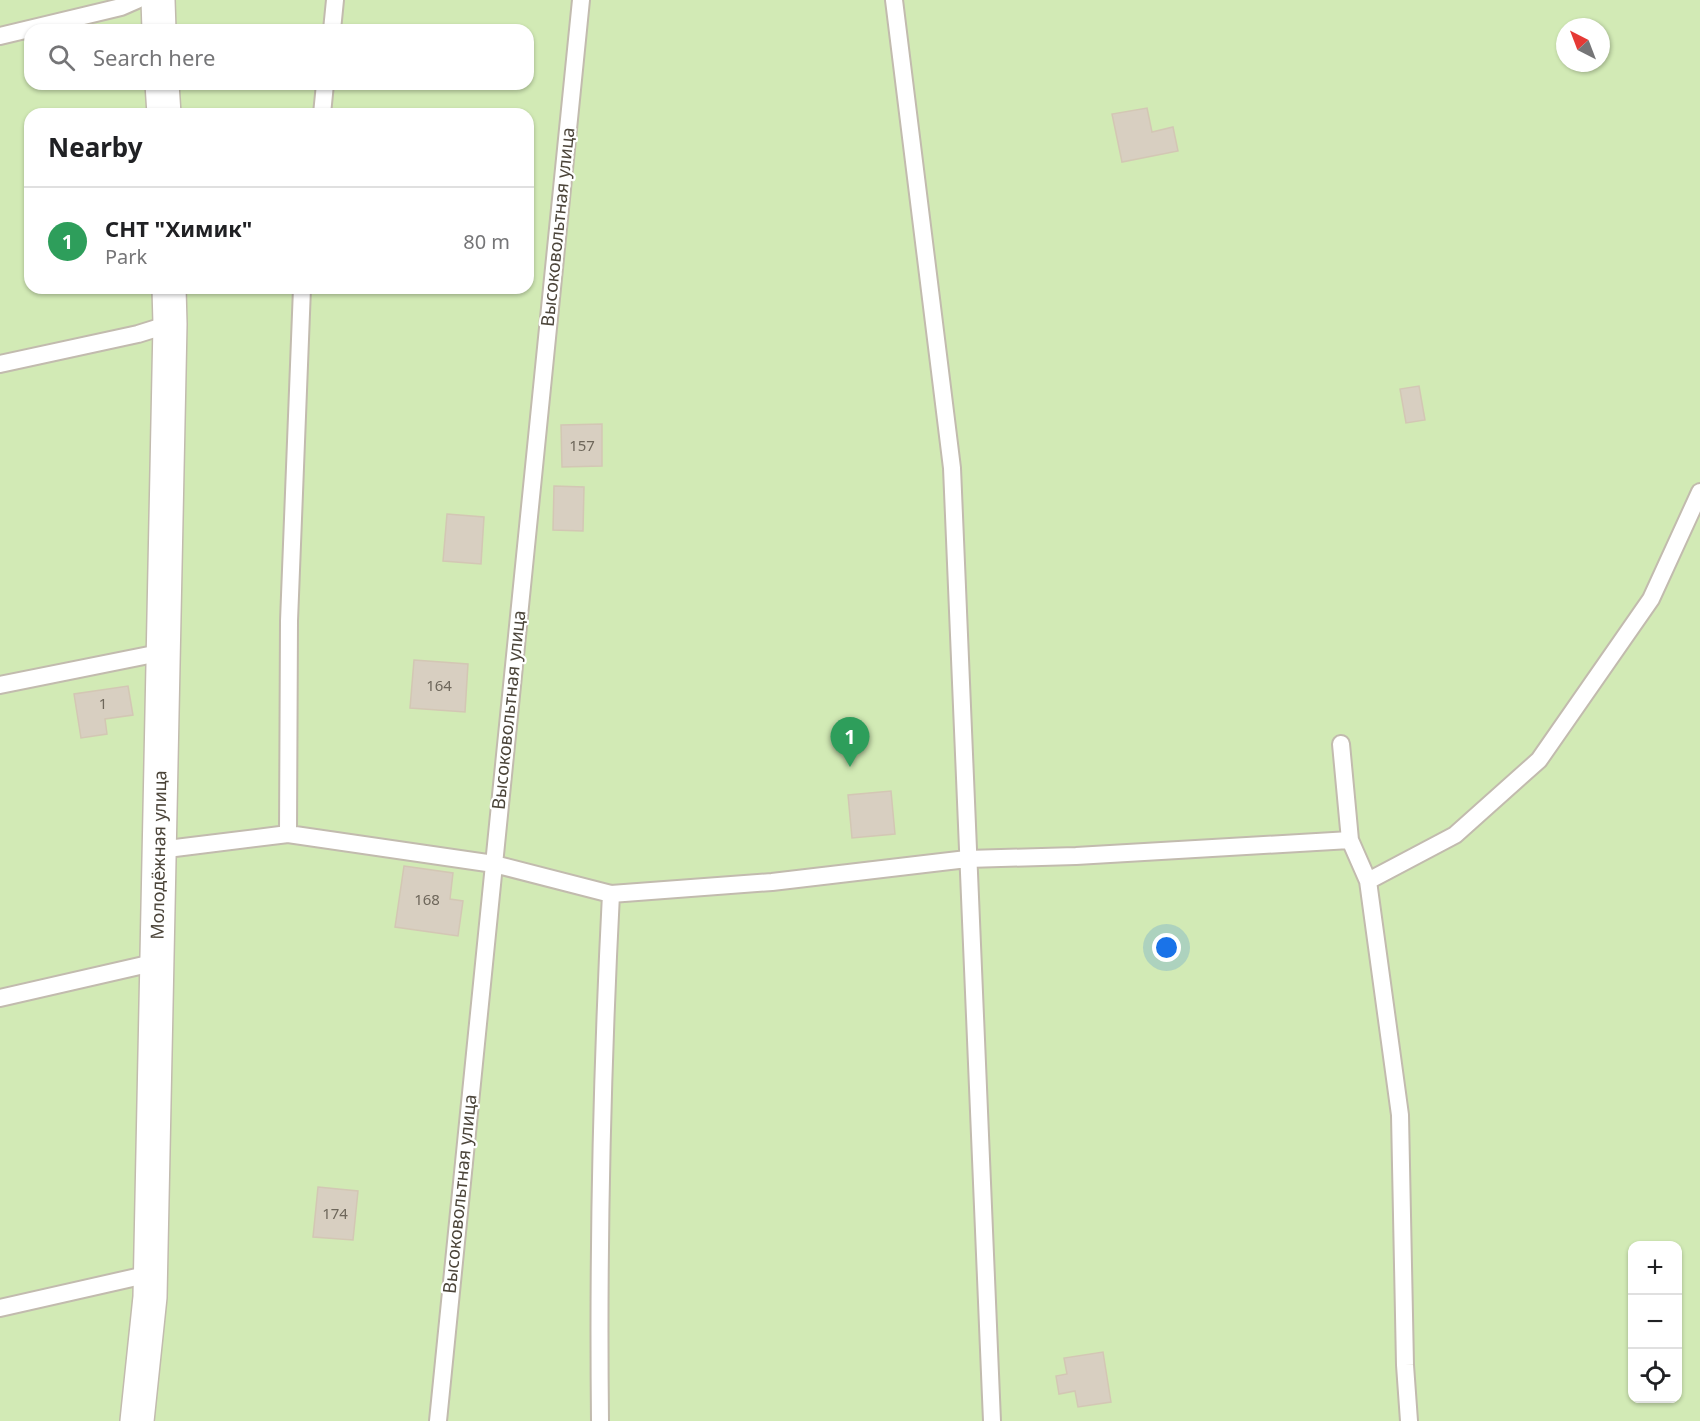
<!DOCTYPE html>
<html lang="en">
<head>
<meta charset="utf-8">
<style>
  body { margin:0; font-family:"Noto Sans",sans-serif; background:#f2f2f2; color:#202124 }
  .controls { position:absolute; right:18px; bottom:18px; display:grid; overflow:hidden; border-radius:12px; box-shadow:0 2px 4px #0004 }
  .controls button { width:54px; height:54px; display:grid; place-items:center; padding:0; border:0; border-bottom:2px solid #e0e0e0; background:#fff; color:#202124; font:30px sans-serif }
  .compass { position:absolute; left:1556px; top:18px; width:54px; height:54px; border-radius:50%; background:#fff; box-shadow:0 2px 4px #0004; rotate:318deg }
  .you { position:absolute; left:1167px; top:948px; width:21px; height:21px; margin:-15px; border:4px solid #fff; border-radius:50%; background:#1a73e8; box-shadow:0 0 0 9px #1a73e833 }
  .badge { display:grid; place-items:center; width:39px; height:39px; border-radius:50%; background:#fc3f1d; color:#fff; font-size:20px; font-weight:700 }
  .pin { position:absolute; translate:-50% -50px; filter:drop-shadow(0 2px 3px #0008) }
  .pin::after { content:''; position:absolute; top:32px; width:21px; height:18px; background:inherit; clip-path:polygon(0 0,100% 0,50% 100%) }
  .list { margin:0; padding:0; list-style:none }
  h2 { display:flex; justify-content:space-between; align-items:center; height:78px; margin:0; padding:0 24px; font-size:26px }
  h2 small { font-size:20px; font-weight:400; color:#757577 }
  .list li { display:grid; grid-template-columns:39px 1fr auto; gap:18px; align-items:center; box-sizing:border-box; height:108px; padding:0 24px; border-top:2px solid #e0e0e0 }
  .list b { display:block; font-size:22px; white-space:nowrap }
  .list p { margin:0; font-size:20px; white-space:nowrap; color:#757577 }
  .list em { font-size:20px; font-style:normal; color:#757577 }
  .icon { flex:none; width:33px; height:33px; fill:none; stroke:currentColor; stroke-width:2; stroke-linecap:round; stroke-linejoin:round }
  .map { position:relative; flex:none; width:1700px; height:1421px; overflow:hidden }
  .search { position:absolute; background:#fff; box-shadow:0 2px 4px #0004; left:24px; top:24px; width:510px; height:66px; display:flex; align-items:center; gap:15px; box-sizing:border-box; padding:0 21px; border-radius:18px; color:#757577; font-size:22px }
  .panel { position:absolute; background:#fff; box-shadow:0 2px 4px #0004; left:24px; top:108px; width:510px; height:186px; border-radius:18px }
  .map>svg:first-child { display:block }
  .green { fill:#d2eab5; fill-rule:evenodd }
  .building { fill:#d8cfc1; stroke:#d3c7b4; stroke-width:1.5 }
  .lines { fill:none; stroke-linecap:round; stroke-linejoin:round }
  .service-casing { stroke:#c2bbae; stroke-width:20 }
  .minor-casing { stroke:#c2bbae; stroke-width:36 }
  .service { stroke:#fff; stroke-width:16 }
  .minor { stroke:#fff; stroke-width:33 }
  .labels { text-anchor:middle; stroke-width:4.5; stroke-linejoin:round; paint-order:stroke }
  .number-label { font-size:15px; fill:#6e675b }
  .street-label { font-size:18px; fill:#4b4439; stroke:#fff }
</style>
</head>
<body>
<div class="map">
<svg width="1700" height="1421" viewBox="0 0 1700 1421">
  <rect width="100%" height="100%" fill="#f6f3ec"/>
  <!-- green -->
  <path class="green" d="M0 0H1700V1421H0ZM1565 27H1601V63H1565ZM30 30H528V84H30ZM30 114H528V288H30ZM1632 1246H1678V1398H1632Z"/>
  <!-- building -->
  <path class="building" d="M1147 108 1152 132 1173 127 1178 151 1122 162 1112 114Z
    M1419 386 1425 420 1406 423 1400 389Z
    M602 424V466L562 467 561 425Z
    M554 486 584 487 583 531 553 530Z
    M447 514 484 517 481 564 443 561Z
    M414 660 468 664 465 712 410 708Z
    M128 686 133 715 105 719 107 734 81 738 74 694Z
    M891 791 895 834 852 838 848 795Z
    M404 866 453 873 450 899 463 901 458 936 395 927Z
    M318 1187 358 1191 353 1240 313 1237Z
    M1103 1352 1111 1402 1078 1407 1075 1391 1059 1394 1056 1376 1067 1374 1064 1358Z"/>
  <g class="lines">
    <defs>
      <path id="service" d="M894 0 952 468 992 1421
        M332 30 335 0
        M0 36 121 7 137 0
        M322 114 325 84
        M0 364 138 334 170 324
        M0 685 164 652
        M1341 744 1350 840 1368 881 1400 1115 1405 1365 1409 1421
        M288 834 289 621 302 288
        M159 850 288 834 494 864 611 894 772 882 967 859 1076 856 1350 840
        M1368 881 1455 835 1539 760 1651 599 1700 492
        M0 998 157 962
        M0 1308 150 1274
        M438 1421 581 0
        M600 1421C598 1245 602 1069 611 894"/>
      <path id="minor" d="M158 0 159 30
        M162 84 164 114
        M137 1421 150 1297 170 324 169 288"/>
    </defs>
    <!-- service casing -->
    <use href="#service" class="service-casing"/>
    <!-- minor casing -->
    <use href="#minor" class="minor-casing"/>
    <!-- service -->
    <use href="#service" class="service"/>
    <!-- minor -->
    <use href="#minor" class="minor"/>
  </g>
  <g class="labels">
    <!-- number labels -->
    <g class="number-label">
      <text x="582" y="451">157</text>
      <text x="439" y="691">164</text>
      <text x="103" y="709">1</text>
      <text x="427" y="905">168</text>
      <text x="335" y="1219">174</text>
    </g>
    <!-- street labels -->
    <g class="street-label">
      <text transform="translate(558 227) rotate(-84)" y="6">Высоковольтная улица</text>
      <text transform="translate(509 710) rotate(-84)" y="6">Высоковольтная улица</text>
      <text transform="translate(159 855) rotate(-89)" y="6">Молодёжная улица</text>
      <text transform="translate(460 1194) rotate(-84)" y="6">Высоковольтная улица</text>
    </g>
  </g>
</svg>
<div class="controls">
<button>+</button>
<button>−</button>
<button><svg class="icon" aria-label="locate" viewBox="0 0 24 24"><circle cx="12" cy="12" r="6"/><path d="M12 2v4M12 18v4M2 12h4M18 12h4"/></svg></button>
</div>
<svg class="compass" viewBox="-18 -18 36 36"><path d="M0-13l5 13h-10z" fill="#e53935"/><path d="M0 13l5-13h-10z" fill="#757577"/></svg>
<div class="you"></div>
<div class="pin badge" style="left:850px;top:767px;background:#2e9e5b">1</div>
<div class="search"><svg class="icon" aria-label="search" viewBox="0 0 24 24"><circle cx="10" cy="10" r="6"/><path d="M15 15l6 6"/></svg>Search here</div>
<section class="panel">
<h2>Nearby<small></small></h2>
<ul class="list">
<li><span class="badge" style="background:#2e9e5b">1</span><div><b>СНТ &quot;Химик&quot;</b><p>Park</p></div><em>80 m</em></li>
</ul>
</section>
</div>
</body>
</html>
